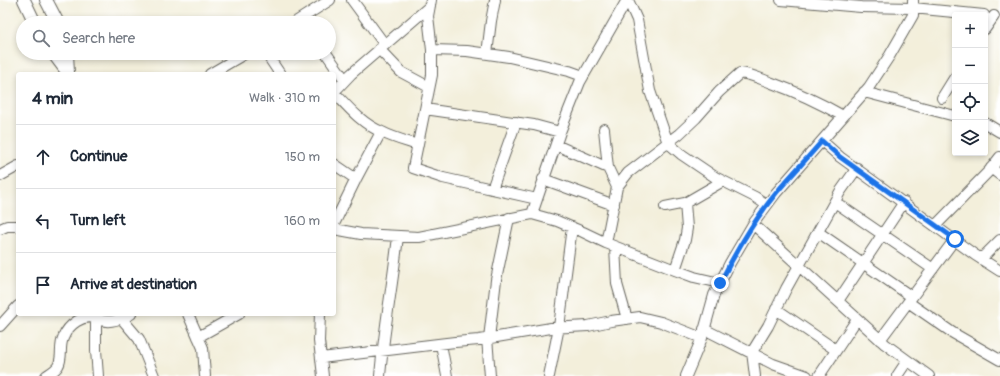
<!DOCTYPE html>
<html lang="en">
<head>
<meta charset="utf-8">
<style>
  body { margin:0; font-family:Pangolin,sans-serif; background:#f6f6f7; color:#1f2937 }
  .controls { position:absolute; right:12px; top:12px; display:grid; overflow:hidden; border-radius:4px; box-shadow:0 2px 6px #0003 }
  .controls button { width:36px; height:36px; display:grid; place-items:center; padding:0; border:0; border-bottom:1px solid #e0e1e3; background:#fff; color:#1f2937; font:20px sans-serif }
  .stop { position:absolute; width:12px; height:12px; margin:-9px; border:3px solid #1a73e8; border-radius:50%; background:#fff }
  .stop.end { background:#1a73e8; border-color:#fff; box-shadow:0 1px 4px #0008 }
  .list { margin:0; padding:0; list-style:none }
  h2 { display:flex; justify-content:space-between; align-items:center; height:52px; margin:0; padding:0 16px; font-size:17px }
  h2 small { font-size:13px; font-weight:400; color:#747a83 }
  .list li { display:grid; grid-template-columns:26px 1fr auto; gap:12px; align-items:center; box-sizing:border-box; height:64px; padding:0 16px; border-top:1px solid #e0e1e3 }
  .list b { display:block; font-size:15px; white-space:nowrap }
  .list em { font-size:13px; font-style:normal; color:#747a83 }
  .icon { flex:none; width:22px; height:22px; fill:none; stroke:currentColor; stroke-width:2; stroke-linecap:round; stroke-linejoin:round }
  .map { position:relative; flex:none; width:1000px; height:376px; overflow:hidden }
  .search { position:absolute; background:#fff; box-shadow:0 2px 6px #0003; left:16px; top:16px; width:320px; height:44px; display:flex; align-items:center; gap:10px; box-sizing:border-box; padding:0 14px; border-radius:22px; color:#747a83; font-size:15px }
  .panel { position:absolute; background:#fff; box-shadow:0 2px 6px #0003; left:16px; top:72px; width:320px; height:244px; border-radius:4px }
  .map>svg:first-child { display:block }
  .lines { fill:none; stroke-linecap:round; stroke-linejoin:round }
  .minor-casing { stroke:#67665f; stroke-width:12 }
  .major-casing { stroke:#67665f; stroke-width:14 }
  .minor { stroke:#fff; stroke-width:10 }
  .major { stroke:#fff; stroke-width:12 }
  .route { stroke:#1a73e8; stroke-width:5 }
</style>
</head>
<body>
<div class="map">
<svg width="1000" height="376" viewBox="0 0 1000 376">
  <rect width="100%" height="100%" fill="#fff"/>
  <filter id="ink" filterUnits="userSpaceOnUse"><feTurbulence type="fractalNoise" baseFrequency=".025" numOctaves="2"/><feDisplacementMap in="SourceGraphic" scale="8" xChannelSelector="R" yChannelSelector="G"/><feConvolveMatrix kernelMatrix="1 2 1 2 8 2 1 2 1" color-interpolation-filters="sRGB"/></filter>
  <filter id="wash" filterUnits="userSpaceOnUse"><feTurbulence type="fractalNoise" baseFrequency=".012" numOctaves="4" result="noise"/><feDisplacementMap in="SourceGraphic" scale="16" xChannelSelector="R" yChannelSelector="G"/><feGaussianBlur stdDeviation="0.9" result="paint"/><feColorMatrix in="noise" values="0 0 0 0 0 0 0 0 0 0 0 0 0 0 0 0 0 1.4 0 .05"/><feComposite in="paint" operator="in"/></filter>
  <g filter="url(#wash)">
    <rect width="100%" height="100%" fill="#f3efdb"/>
  </g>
  <g filter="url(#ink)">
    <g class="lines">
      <defs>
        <path id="minor" d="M352 0 385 45
          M431 0 428 16 432 50V75L413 168 443 178 537 199
          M628 0 637 20 650 91 668 143 681 154 715 177 755 197 767 205
          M781 0 861 7 913 8 984 15
          M294 23 330 0
          M985 29 994 16
          M379 49 401 72 429 87
          M432 50 467 51 509 57 569 71 583 76
          M266 53 280 74
          M326 53 345 80
          M487 54 491 21 495 0
          M210 74 246 53
          M864 92 955 116
          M942 98 955 77
          M425 109 534 125 560 132
          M985 123 1000 132
          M604 129 608 168 617 187
          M822 141 840 157 975 255 1000 271
          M418 145C406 141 393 138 382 132 362 124 348 107 334 92L351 74 430 6
          M556 145 608 168
          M334 164 356 179
          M991 168 1000 175
          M0 176 18 166
          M543 179 614 205
          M492 189 516 122
          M835 202 933 269
          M665 207 685 203 723 181
          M532 214 560 132 580 82 627 0
          M334 224 356 179 381 132
          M753 224 885 344 929 376
          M936 225 989 171 1000 157
          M0 229 7 226H18
          M334 229 361 234 419 237 532 214 557 221 583 232 606 243 675 270 694 277 720 283
          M818 232 912 297
          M606 243 617 187 628 173 679 134 696 118 719 92 740 73C751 74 761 79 772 83 797 92 820 103 843 116
          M615 247 617 284 627 319
          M981 259 1000 240
          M675 270 685 240 687 228 685 203
          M838 301 904 202
          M908 302 953 333 1000 360
          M776 309 836 350
          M188 314 203 348 205 376
          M320 314 319 341 323 376
          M93 315C104 326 119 320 131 314
          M96 319V350L98 376
          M122 319 139 339 154 376
          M0 326 18 306
          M704 329 773 364 807 376
          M198 337 239 314
          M487 338 490 376
          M489 338 496 280 509 218
          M880 340 955 239
          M441 344 447 376
          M321 358 455 342 479 340 551 328 588 326 611 321 640 317 661 322 702 338
          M46 376C50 373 55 371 58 366 63 358 59 347 63 338 68 325 83 313 97 319
          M380 376C384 329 393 283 398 236
          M549 376 559 327 572 227
          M686 376 702 338 714 295 730 263 753 224 776 193 869 87 890 55 913 15V0
          M755 376 752 352 768 326 786 289 840 192 857 168
          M819 376 857 319
          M897 376 907 361"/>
        <path id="major" d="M24 0 35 23
          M46 0 58 23
          M53 53 68 73 67 53"/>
      </defs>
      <!-- minor casing -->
      <use href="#minor" class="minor-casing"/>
      <!-- major casing -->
      <use href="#major" class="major-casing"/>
      <!-- minor -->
      <use href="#minor" class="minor"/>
      <!-- major -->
      <use href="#major" class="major"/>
    </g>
  </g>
  <g class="lines" filter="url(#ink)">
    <!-- route -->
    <path class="route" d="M720 283C736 251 754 220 777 192 791 175 807 159 822 141L840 157 955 239"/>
  </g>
</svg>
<div class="controls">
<button>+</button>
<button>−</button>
<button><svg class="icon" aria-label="locate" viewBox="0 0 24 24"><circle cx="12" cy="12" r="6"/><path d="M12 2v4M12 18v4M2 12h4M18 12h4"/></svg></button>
<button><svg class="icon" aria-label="layers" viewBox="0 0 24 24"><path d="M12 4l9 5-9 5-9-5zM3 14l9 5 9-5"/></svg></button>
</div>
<div class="stop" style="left:955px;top:239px"></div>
<div class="stop end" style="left:720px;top:283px"></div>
<div class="search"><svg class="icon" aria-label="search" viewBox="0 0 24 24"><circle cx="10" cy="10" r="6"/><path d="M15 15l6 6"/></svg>Search here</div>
<section class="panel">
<h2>4 min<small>Walk · 310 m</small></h2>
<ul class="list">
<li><svg class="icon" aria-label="ahead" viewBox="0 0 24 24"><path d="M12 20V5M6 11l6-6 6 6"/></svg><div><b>Continue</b></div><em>150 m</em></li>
<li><svg class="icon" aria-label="left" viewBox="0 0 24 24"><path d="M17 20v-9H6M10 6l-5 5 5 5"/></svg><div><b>Turn left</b></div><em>160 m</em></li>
<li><svg class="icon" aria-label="arrive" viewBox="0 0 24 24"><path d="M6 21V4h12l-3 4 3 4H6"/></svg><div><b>Arrive at destination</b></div></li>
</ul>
</section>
</div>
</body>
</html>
